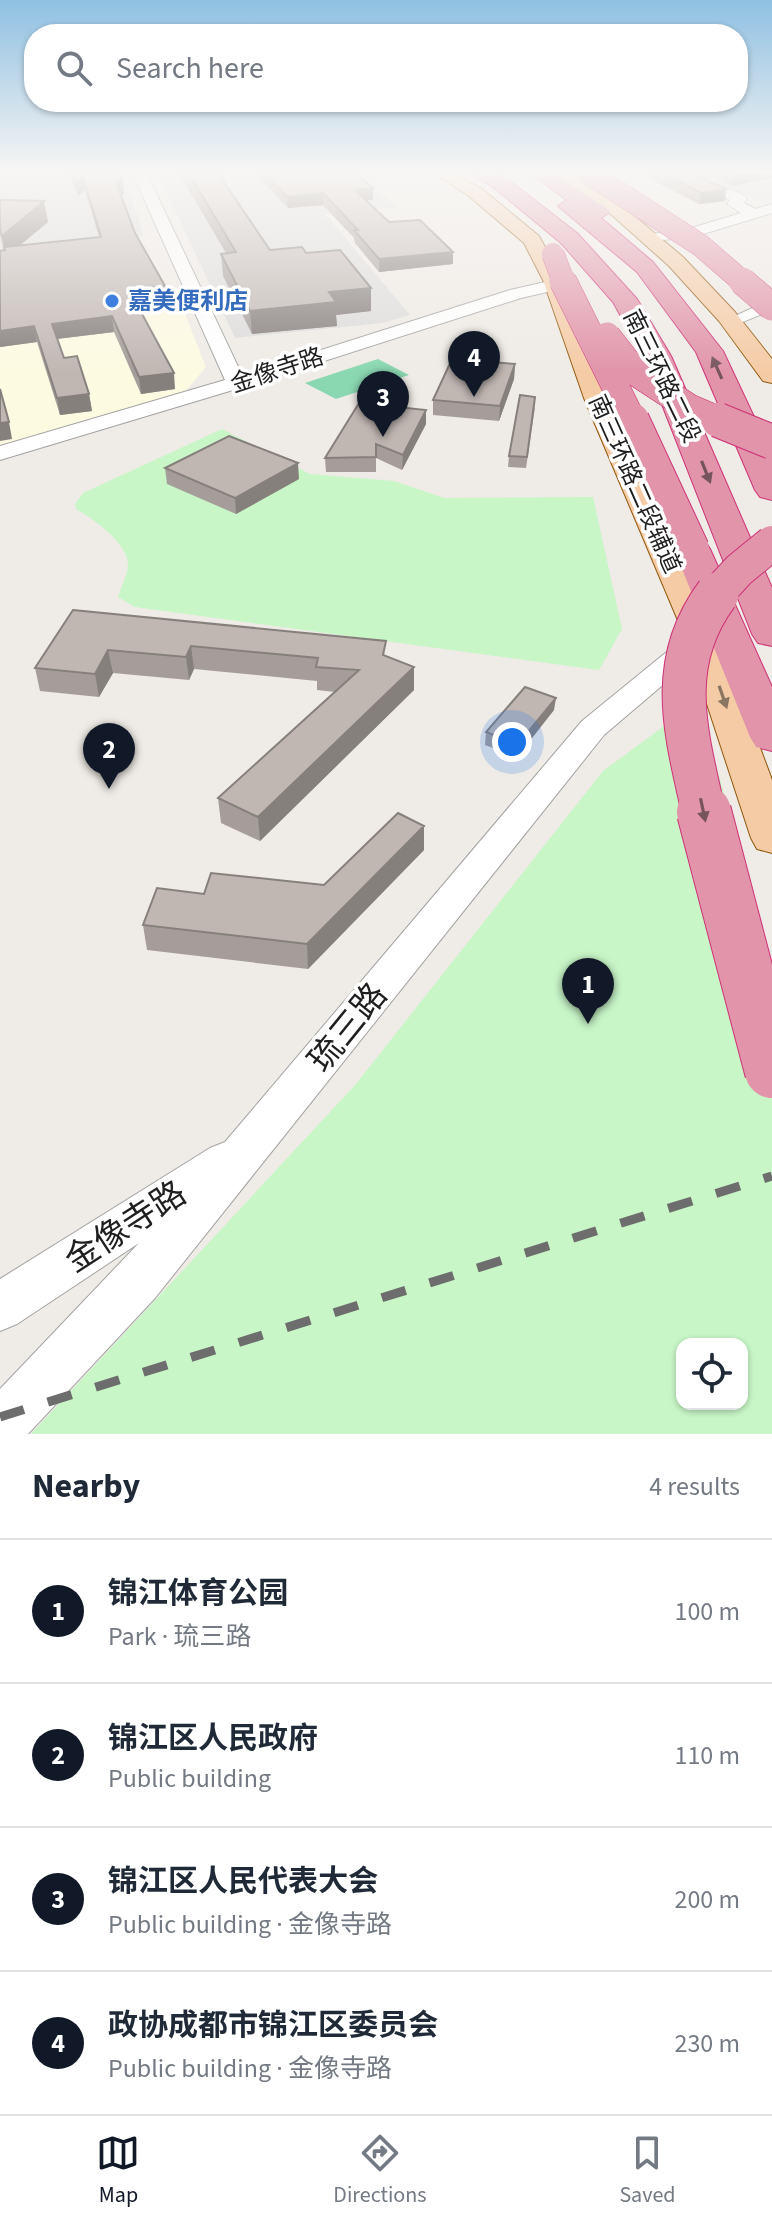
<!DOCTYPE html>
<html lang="en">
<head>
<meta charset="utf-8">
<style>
  body { margin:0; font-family:"Source Sans 3","Noto Sans SC",sans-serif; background:#f6f6f7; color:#1f2937 }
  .controls { position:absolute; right:24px; bottom:24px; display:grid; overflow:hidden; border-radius:16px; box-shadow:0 2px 6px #0004 }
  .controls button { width:72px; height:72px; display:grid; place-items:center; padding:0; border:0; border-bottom:2px solid #e0e1e3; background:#fff; color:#1f2937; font:40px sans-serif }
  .you { position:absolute; left:512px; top:742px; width:28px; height:28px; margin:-20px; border:6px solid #fff; border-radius:50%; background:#1a73e8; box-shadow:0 0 0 12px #1a73e833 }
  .badge { display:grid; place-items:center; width:52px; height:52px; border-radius:50%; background:#111827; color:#fff; font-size:26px; font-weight:700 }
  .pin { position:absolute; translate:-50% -66px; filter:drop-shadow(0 2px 4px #0008) }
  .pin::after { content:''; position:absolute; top:42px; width:28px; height:24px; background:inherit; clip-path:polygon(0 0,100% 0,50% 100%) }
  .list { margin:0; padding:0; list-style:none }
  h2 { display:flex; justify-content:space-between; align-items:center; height:104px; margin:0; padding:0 32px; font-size:34px }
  h2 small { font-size:26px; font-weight:400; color:#747a83 }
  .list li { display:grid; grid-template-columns:52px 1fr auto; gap:24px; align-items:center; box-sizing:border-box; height:144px; padding:0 32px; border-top:2px solid #e0e1e3 }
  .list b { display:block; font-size:30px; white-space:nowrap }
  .list p { margin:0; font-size:26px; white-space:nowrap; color:#747a83 }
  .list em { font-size:26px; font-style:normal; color:#747a83 }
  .icon { flex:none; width:44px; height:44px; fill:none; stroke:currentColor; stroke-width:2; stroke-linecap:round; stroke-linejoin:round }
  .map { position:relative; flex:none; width:772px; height:1434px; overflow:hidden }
  .search { position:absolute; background:#fff; box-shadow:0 2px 6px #0004; left:24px; right:24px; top:24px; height:88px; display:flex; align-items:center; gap:20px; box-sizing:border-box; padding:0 28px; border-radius:32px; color:#747a83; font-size:30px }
  .sheet { height:680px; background:#fff }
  nav { display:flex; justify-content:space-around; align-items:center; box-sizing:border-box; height:112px; border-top:2px solid #e0e1e3; background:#fff; font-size:22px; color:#747a83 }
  nav a { display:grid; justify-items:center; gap:4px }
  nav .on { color:#111827 }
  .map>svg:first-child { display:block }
  .residential { fill:#dddcdc }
  .education { fill:#fdfae2 }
  .park { fill:#c8f6c7; fill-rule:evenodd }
  .pitch { fill:#8ad8b2 }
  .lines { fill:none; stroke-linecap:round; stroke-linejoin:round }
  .minor-casing { stroke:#a3a3a3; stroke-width:2 }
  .major-casing { stroke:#90570b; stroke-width:2 }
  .highway-casing { stroke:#ce3277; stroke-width:2 }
  .minor { fill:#fff; fill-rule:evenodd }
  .major { fill:#f5cba5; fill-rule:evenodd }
  .highway { fill:#e194aa; fill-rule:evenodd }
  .rail { stroke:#6d6d6d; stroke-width:9; stroke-dasharray:25 25; stroke-linecap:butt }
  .highway-bridge-far4-casing { stroke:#ce3277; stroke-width:23; stroke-linecap:butt }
  .highway-bridge-far3-casing { stroke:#ce3277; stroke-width:28; stroke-linecap:butt }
  .highway-bridge-far2-casing { stroke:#ce3277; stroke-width:36; stroke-linecap:butt }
  .highway-bridge-far1-casing { stroke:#ce3277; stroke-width:45; stroke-linecap:butt }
  .highway-bridge-casing { stroke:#ce3277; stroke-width:56; stroke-linecap:butt }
  .highway-bridge-far4 { stroke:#e194aa; stroke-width:22 }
  .highway-bridge-far3 { stroke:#e194aa; stroke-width:27 }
  .highway-bridge-far2 { stroke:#e194aa; stroke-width:34 }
  .highway-bridge-far1 { stroke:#e194aa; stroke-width:43 }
  .highway-bridge { stroke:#e194aa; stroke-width:54 }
  .wall { fill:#a59d9a }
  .shaded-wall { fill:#86807d }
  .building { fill:#c0b7b3; stroke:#86807d; stroke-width:2 }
  .oneway { fill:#76545e }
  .oneway2 { fill:#8a7562 }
  .shop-dot { fill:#3f7fe0; stroke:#fff; stroke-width:3 }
  .labels { text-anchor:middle; stroke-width:7; stroke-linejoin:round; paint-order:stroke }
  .far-shop-label { font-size:24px; font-weight:bold; fill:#366cbe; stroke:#fff; text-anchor:start }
  .far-street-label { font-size:24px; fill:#1f1f1f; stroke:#fff }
  .near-street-label { font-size:34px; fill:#1f1f1f; stroke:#fff }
</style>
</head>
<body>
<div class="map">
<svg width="772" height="1434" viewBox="0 0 772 1434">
  <rect width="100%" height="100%" fill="#efebe6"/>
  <!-- residential -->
  <path class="residential" d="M0 172H123L144 236 0 251Z
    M157 172H352L398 207 325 214 410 315 382 323 235 338Z
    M697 172H772V199L763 202Z"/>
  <!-- education -->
  <path class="education" d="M181 304 206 367 186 391 0 446V325Z"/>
  <!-- park -->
  <path class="park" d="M222 429 310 474 394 481 444 498 593 497 622 629 599 670 135 607 118 597C121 587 127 576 128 566 129 544 94 519 77 510L75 504 83 493Z
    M698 701 772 964V1434H31L356 1084 603 771ZM682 1344H742V1404H682Z"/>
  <!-- pitch -->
  <path class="pitch" d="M378 359 409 375 336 399 305 383Z"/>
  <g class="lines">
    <defs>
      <path id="minor" d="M132 172H146L242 375 510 290 554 280 562 285 560 289 521 298 243 387 0 460V446L225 380Z
        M677 172H695L745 196 747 199 744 203 755 209 772 204V213L690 238 645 241V235L688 229 741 213 727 204 730 200Z
        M772 299V310L733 326 724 321Z
        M695 635 705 637 709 643 705 649 604 735 155 1298 28 1434H0V1389L139 1243 17 1324 0 1331V1279L210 1148 225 1142 582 721 685 637Z"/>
      <path id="major" d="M432 172H452L482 189 539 236 563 280 610 398 719 637 772 780V853L757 849 751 838 685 637 584 398 543 280 524 243 470 197Z
        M548 172H568L595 187 626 209 683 257 735 312 772 359V383L763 381 719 321 669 266 613 216Z"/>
      <path id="highway" d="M469 172H493L511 182 577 233 637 299 671 356 772 588V646L758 643 752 634 643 356 613 302 561 243 497 190Z
        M528 172H551L606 208 610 212 601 218 653 262 723 351 772 455V500L760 497 755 490 696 352 637 272 558 206 567 200Z
        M692 538 705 541 710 549 772 687V751L756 747 750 737 674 549 679 541Z"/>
    </defs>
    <!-- minor casing -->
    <use href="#minor" class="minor-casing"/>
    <!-- major casing -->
    <use href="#major" class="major-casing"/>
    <!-- highway casing -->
    <use href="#highway" class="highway-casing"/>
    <!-- minor -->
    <use href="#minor" class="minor"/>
    <!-- major -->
    <use href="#major" class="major"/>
    <!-- highway -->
    <use href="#highway" class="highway"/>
    <!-- rail -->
    <path class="rail" d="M0 1417 772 1176"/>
    <defs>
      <path id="highway-bridge-far4" d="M587 172 700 245 744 283
        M553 254 564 283"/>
      <path id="highway-bridge-far3" d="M563 281 633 422
        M742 281 772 307
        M607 336 635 372 690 408 723 422"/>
      <path id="highway-bridge-far2" d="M632 420 692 549
        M718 420 772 442
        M715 596 739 570 772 543"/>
      <path id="highway-bridge-far1" d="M704 814C687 736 664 665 717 594"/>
      <path id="highway-bridge" d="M704 812 772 1071"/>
    </defs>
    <!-- highway-bridge-far4 casing -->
    <use href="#highway-bridge-far4" class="highway-bridge-far4-casing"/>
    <!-- highway-bridge-far3 casing -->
    <use href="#highway-bridge-far3" class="highway-bridge-far3-casing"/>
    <!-- highway-bridge-far2 casing -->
    <use href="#highway-bridge-far2" class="highway-bridge-far2-casing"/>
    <!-- highway-bridge-far1 casing -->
    <use href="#highway-bridge-far1" class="highway-bridge-far1-casing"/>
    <!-- highway-bridge casing -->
    <use href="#highway-bridge" class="highway-bridge-casing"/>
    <!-- highway-bridge-far4 -->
    <use href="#highway-bridge-far4" class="highway-bridge-far4"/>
    <!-- highway-bridge-far3 -->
    <use href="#highway-bridge-far3" class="highway-bridge-far3"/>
    <!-- highway-bridge-far2 -->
    <use href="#highway-bridge-far2" class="highway-bridge-far2"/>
    <!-- highway-bridge-far1 -->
    <use href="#highway-bridge-far1" class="highway-bridge-far1"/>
    <!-- highway-bridge -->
    <use href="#highway-bridge" class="highway-bridge"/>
  </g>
  <!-- wall -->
  <path class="wall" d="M68 172H117L122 181 124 194H121L135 233 165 286 167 301 137 304 175 389 141 394 114 332 58 339 64 358 89 394 92 411 60 415 37 342 0 347V251L4 250 0 235V200L48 222 20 245 99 237 85 190 78 196Z
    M178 172H217L270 250 306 253 371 288V311L336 315 337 326 252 334 223 276 221 254 226 253Z
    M257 172H355L373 188V200H366L389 222 453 252V264L379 272 355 243 354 238 323 205 288 208 258 176Z
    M651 172H690L726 189 725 201 699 204 650 179Z
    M702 172H772L732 186Z
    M515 364 514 379 499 421 433 415V400Z
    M535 407 526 468 508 467 509 456Z
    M426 424 402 470 376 458V472H326L325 458Z
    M165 468 299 479 236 514 167 484Z
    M73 610 386 656 414 690 260 841 221 823 218 798 335 692 317 690V681L194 669 189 680 113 673 99 697 40 691 35 668Z
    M554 710 517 757 485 745 486 732Z
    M424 850 308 969 147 950 143 925 204 894 324 885Z"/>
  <!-- shaded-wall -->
  <path class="shaded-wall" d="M740 172H772V178L732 186 734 173Z
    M83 177 85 190 78 196 76 183Z
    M122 181 124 194H118L116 182Z
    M373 188V200L355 202V190Z
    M726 189 725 201 699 204 701 193Z
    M323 193V205L288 208 287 197Z
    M44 201 48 222 6 257 2 236Z
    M453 252V264L379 272V259Z
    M165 286 167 301 131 305 129 290Z
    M371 288V311L336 315 337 326 252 334 250 311 329 292Z
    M112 316 114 332 55 339 52 324Z
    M34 326 37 342 0 347V331Z
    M515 364 514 379 499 421 500 406Z
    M174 373 175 389 141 394 139 377Z
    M89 394 92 411 60 415 57 398Z
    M426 410V424L402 470 403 455Z
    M9 422 12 439 0 441V423Z
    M298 463 299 479 236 514 235 498Z
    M191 646 194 669 189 680 186 657Z
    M108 650 113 673 99 697 95 674Z
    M414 667V690L260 841 258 817Z
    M556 698 554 710 517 757 518 744Z
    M424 826V850L308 969 307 944Z"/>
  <!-- building -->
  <path class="building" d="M71 172H117L122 181 116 182 135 233 165 286 129 290 174 373 139 377 112 316 52 324 64 358 77 356 89 394 57 398 34 326 0 331V251L5 250 4 247 101 237 83 177 76 183Z
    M188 172H217L270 250 302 247 306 253 340 250 371 288 329 292 336 302 250 311 221 254 236 252Z
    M264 172H355L373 188 355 190 389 222 420 220 453 252 379 259 354 230H358L323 193 287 197Z
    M660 172H690L726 189 701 193Z
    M0 200 44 201 2 236 0 229Z
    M452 359 515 364 500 406 433 400Z
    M0 389 9 422 0 423Z
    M520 395 535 397 527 457 509 456Z
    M359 403 426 410 403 455 376 444V457L325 458Z
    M229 436 298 463 235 498 165 468Z
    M73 610 386 641 383 655 414 667 258 817 218 798 359 670 316 667 318 658 191 646 186 657 108 650 95 674 35 668Z
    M525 687 556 698 518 744 486 732Z
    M398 813 424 826 307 944 143 925 157 888 204 894 211 873 324 885Z"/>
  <!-- one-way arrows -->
  <defs><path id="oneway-solid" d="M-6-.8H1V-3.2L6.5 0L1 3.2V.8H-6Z" transform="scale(2)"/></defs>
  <g class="oneway">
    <use href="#oneway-solid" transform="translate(717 368) rotate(-114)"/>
    <use href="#oneway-solid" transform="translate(706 472) rotate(68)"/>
    <use href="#oneway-solid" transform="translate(703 810) rotate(78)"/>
  </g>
  <use class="oneway2" href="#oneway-solid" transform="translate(723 697) rotate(71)"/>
  <!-- sky -->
  <linearGradient id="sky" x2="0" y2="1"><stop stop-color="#8fc0e2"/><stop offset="0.46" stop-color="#f8f6f4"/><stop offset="1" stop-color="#f8f6f4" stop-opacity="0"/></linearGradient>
  <rect width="772" height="373" fill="url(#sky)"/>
  <!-- markers -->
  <circle class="shop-dot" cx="112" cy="301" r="8"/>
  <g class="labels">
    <!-- far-shop labels -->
    <g class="far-shop-label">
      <text x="128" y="309">嘉美便利店</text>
    </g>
    <!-- far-street labels -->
    <g class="far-street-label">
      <text transform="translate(277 370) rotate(-18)" y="8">金像寺路</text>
      <text transform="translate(662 376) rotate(64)" y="8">南三环路二段</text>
      <text transform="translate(635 484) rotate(66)" y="8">南三环路二段辅道</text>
    </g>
    <!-- near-street labels -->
    <g class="near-street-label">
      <text transform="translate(347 1027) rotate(-51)" y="12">琉三路</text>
      <text transform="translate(125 1226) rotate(-33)" y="12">金像寺路</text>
    </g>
  </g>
</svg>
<div class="controls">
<button><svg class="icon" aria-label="locate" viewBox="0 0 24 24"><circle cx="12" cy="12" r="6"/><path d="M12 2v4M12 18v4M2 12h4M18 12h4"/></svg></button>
</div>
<div class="you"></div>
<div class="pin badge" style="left:588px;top:1024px">1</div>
<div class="pin badge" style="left:109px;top:789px">2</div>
<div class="pin badge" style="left:383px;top:437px">3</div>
<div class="pin badge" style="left:474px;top:397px">4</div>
<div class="search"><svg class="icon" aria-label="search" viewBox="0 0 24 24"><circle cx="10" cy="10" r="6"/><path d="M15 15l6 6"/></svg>Search here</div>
</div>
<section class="sheet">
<h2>Nearby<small>4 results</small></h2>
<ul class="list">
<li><span class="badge">1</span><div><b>锦江体育公园</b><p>Park · 琉三路</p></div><em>100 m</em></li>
<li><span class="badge">2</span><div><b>锦江区人民政府</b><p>Public building</p></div><em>110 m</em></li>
<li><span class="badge">3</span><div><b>锦江区人民代表大会</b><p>Public building · 金像寺路</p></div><em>200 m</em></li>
<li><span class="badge">4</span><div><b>政协成都市锦江区委员会</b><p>Public building · 金像寺路</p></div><em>230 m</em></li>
</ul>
</section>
<nav>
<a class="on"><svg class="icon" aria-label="map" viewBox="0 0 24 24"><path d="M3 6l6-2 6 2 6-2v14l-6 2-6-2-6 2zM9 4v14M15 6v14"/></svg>Map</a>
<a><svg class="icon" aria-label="directions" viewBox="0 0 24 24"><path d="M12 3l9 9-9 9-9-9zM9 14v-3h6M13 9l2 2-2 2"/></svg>Directions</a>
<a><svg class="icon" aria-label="saved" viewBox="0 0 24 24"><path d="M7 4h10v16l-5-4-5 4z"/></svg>Saved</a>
</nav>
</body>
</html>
